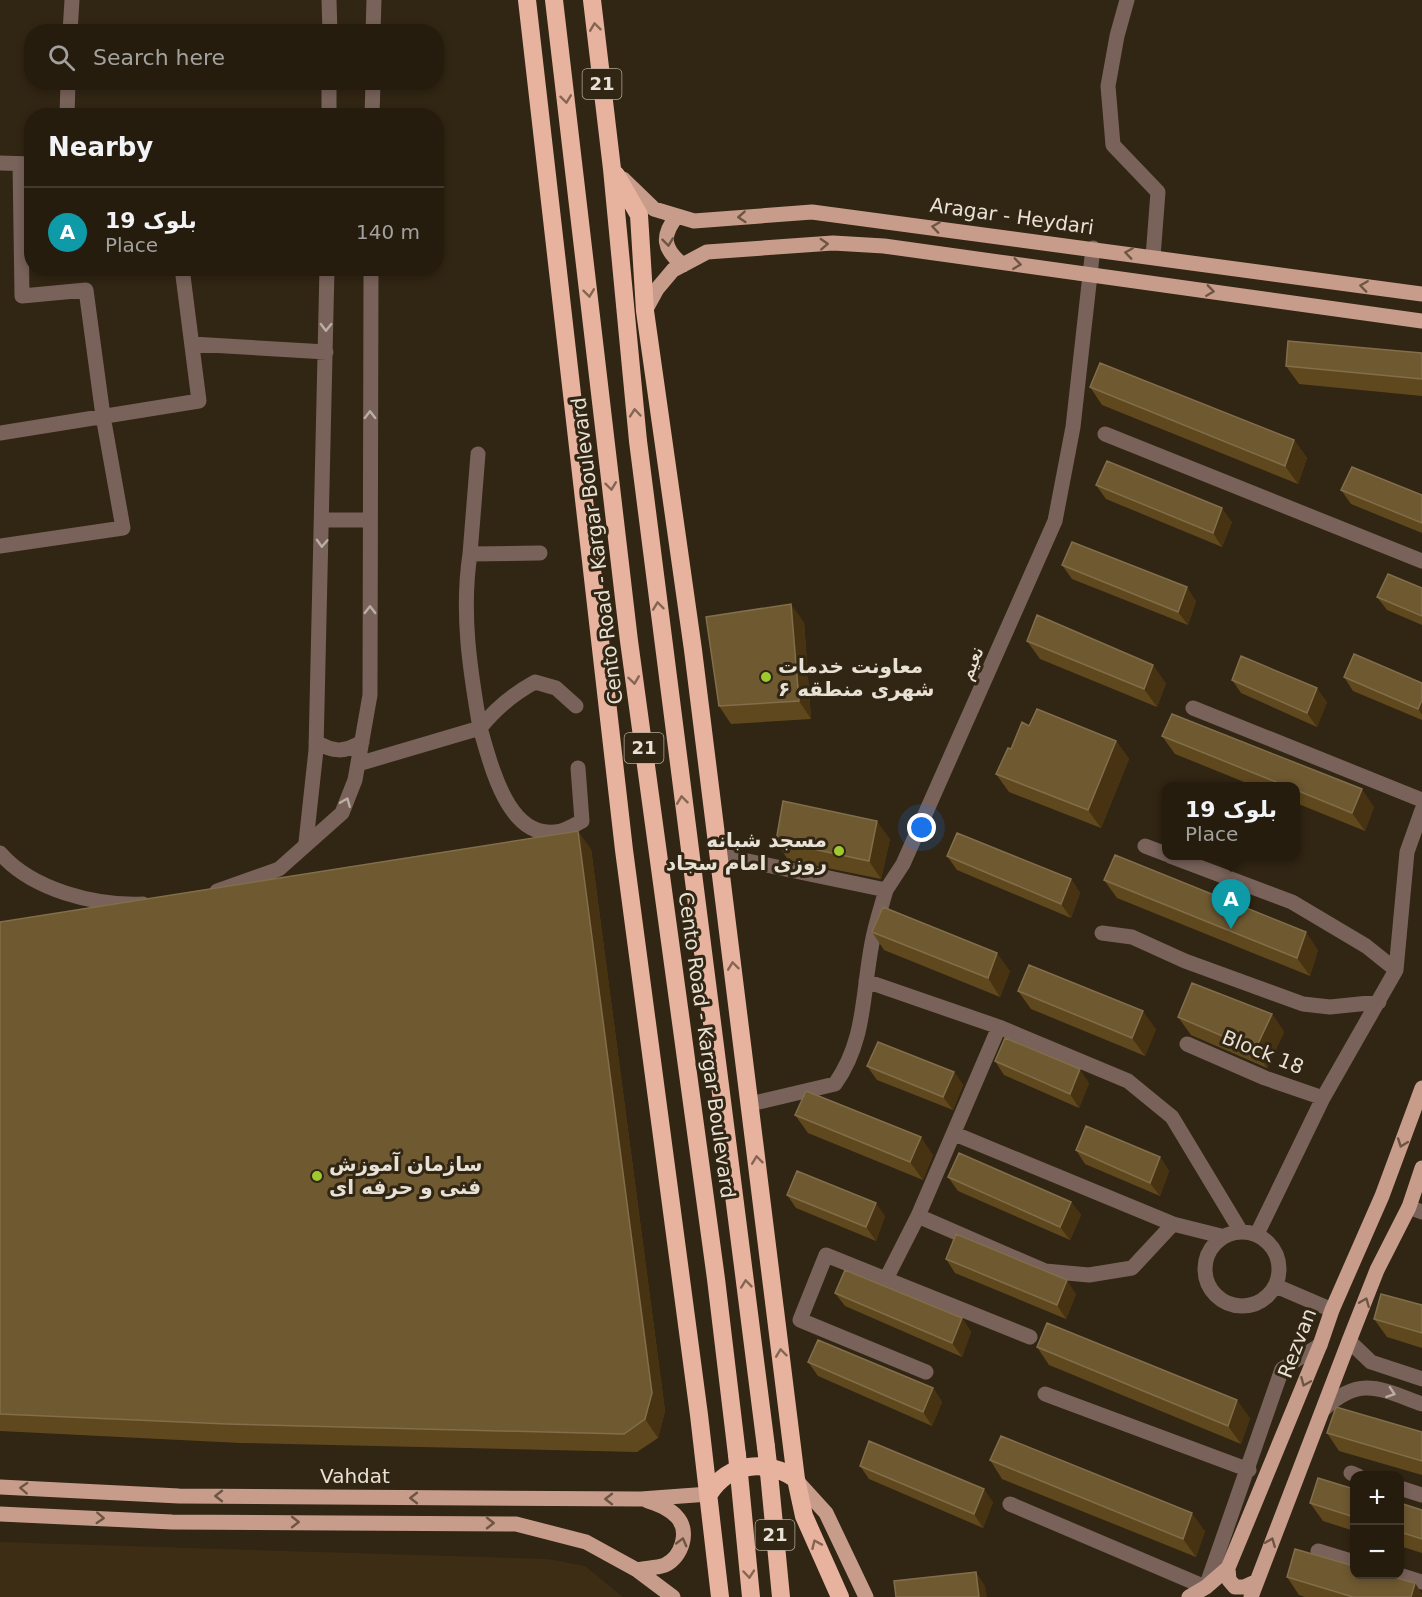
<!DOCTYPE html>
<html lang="en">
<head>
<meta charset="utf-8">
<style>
  body { margin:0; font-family:"DejaVu Sans",Cairo,sans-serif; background:#2d2517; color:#f1f3f6 }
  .controls { position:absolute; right:18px; bottom:18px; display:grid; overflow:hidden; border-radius:12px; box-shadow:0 3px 9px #0003 }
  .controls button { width:54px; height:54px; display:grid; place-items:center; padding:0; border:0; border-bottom:2px solid #423a2e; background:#251c0e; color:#f1f3f6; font:30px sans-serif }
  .you { position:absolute; left:922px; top:828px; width:21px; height:21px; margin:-15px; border:4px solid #fff; border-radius:50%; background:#1a73e8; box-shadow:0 0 0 9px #1a73e833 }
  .badge { display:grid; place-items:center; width:39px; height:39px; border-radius:50%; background:#ea580c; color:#fff; font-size:20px; font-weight:700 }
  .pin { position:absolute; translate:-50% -50px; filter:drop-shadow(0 2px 3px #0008) }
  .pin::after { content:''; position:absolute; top:32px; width:21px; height:18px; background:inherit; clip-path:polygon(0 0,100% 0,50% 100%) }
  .popup { position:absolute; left:1162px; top:782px; width:138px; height:78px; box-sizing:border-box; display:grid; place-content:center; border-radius:12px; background:#251c0e; filter:drop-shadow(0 2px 4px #0005); font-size:20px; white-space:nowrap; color:#a3a19e }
  .popup b { font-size:22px; color:#f1f3f6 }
  .popup::after { content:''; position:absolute; left:50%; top:100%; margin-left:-12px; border:12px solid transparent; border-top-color:#251c0e }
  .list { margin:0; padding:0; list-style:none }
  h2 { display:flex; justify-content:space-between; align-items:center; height:78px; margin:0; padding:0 24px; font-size:26px }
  h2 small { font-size:20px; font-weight:400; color:#a3a19e }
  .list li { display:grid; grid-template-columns:39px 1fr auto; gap:18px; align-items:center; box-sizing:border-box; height:90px; padding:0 24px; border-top:2px solid #423a2e }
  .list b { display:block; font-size:22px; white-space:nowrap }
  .list p { margin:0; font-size:20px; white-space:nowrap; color:#a3a19e }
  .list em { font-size:20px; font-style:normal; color:#a3a19e }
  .icon { flex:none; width:33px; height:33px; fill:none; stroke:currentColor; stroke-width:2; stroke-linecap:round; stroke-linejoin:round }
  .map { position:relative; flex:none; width:1422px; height:1597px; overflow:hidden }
  .search { position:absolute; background:#251c0e; box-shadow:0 3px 9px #0003; left:24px; top:24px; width:420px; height:66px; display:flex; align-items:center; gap:15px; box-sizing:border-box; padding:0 21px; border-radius:24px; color:#a3a19e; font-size:22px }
  .panel { position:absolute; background:#251c0e; box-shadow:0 3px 9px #0003; left:24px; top:108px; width:420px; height:168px; border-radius:24px }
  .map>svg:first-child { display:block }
  .built { fill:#3c2d14 }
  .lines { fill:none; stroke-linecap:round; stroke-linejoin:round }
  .minor { stroke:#78625a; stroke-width:15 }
  .major { stroke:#c89c8b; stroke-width:15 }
  .highway { stroke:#e8b39e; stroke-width:18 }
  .highway-bridge { stroke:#e8b39e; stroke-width:18 }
  .wall { fill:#60481e }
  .shaded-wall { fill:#473311 }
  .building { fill:#6f5931; stroke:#826e4b; stroke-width:1.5 }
  .oneway { stroke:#836552 }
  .oneway2 { stroke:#6d5543 }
  .oneway3 { stroke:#bbaea4 }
  .poi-dot { fill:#9eca2f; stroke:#312513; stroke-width:2 }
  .labels { text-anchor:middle; stroke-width:6; stroke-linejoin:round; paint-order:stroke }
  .shield { fill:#312513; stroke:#b1a99b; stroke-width:1.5 }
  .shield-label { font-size:18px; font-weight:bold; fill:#e8e1d5 }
  .street-label { font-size:20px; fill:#e8e1d5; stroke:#312513 }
  .poi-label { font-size:20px; font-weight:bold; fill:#e8e1d5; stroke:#312513; text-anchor:start }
</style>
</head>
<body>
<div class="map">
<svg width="1422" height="1597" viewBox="0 0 1422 1597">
  <rect width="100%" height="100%" fill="#312513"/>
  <!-- built -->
  <path class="built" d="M0 1542 548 1559 585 1566 623 1597H0Z"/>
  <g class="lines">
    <!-- minor -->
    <path class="minor" d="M329 0 330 32
      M1127 0 1117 36 1108 86 1113 145 1158 192 1153 257
      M70 32 72 0
      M373 32 374 0
      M67 116 68 82
      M329 116V82
      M372 116 373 82
      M0 163 32 164
      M192 344 326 352
      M0 433 199 401 182 268
      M1105 434 1422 561
      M322 520H370
      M0 546 123 528 103 416 86 290 22 296 20 164
      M470 554 478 454
      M1193 708 1422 800
      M480 728C470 670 461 613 470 554L540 553
      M480 728C496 708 513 694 535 682L556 688 576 706
      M316 742C333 752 344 753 362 742
      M358 764 480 728C491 764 508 844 561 831 568 829 576 824 582 821L578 768
      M306 842 316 750 327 268
      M1145 846 1166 854
      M0 853C32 890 95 906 143 904
      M719 855 886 890 903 864 1055 521 1073 427 1093 248
      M1170 856 1292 902 1366 946 1396 970
      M217 891 279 869 342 813 355 780 370 695 371 268
      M1102 933 1132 937 1185 961 1303 1004 1330 1007 1379 1002
      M866 981 999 1027 1128 1081 1172 1117 1240 1230
      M999 1027 918 1216 1045 1271 1089 1275 1132 1268 1173 1224
      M1187 1044 1265 1078 1323 1098
      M750 1104 835 1084C866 1040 862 994 872 943 875 925 881 908 886 890
      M955 1134 1173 1224 1221 1236
      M1409 1207 1422 1212
      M1205 1269a37 37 0 1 1 74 0a37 37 0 1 1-74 0Z
      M1257 1234 1323 1098 1396 970 1407 852 1422 810
      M886 1279 918 1216
      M1276 1286 1332 1310
      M1349 1341 1371 1362 1422 1379
      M926 1372 800 1320 826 1255 1030 1337
      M1045 1394 1249 1470
      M1324 1409C1360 1375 1381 1389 1422 1404
      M1351 1473 1358 1476
      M1400 1488 1422 1495
      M1010 1504 1205 1587
      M1318 1551 1354 1562
      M1396 1574 1422 1582
      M1206 1587 1282 1369 1320 1345"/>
    <!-- major -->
    <path class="major" d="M623 179 654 209 694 221 812 212 1422 294
      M677 216C661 236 663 249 683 265
      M645 311 657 289 673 270 707 252 833 243 884 246 1422 321
      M796 1480 826 1513 866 1597
      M0 1487 179 1496 641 1499 709 1494
      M0 1514 172 1522 516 1524 586 1542 637 1570 673 1597
      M1228 1568 1229 1580 1235 1587H1244L1255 1582
      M637 1570C645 1568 657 1568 665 1565 682 1557 690 1531 677 1517 669 1508 659 1505 648 1501
      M1189 1597 1206 1587 1228 1568 1320 1345 1332 1310 1382 1196 1422 1088
      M1251 1597 1349 1341 1377 1270 1409 1207 1422 1168"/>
    <!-- highway -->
    <path class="highway" d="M527 0 624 850 699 1415 720 1597
      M554 0 629 641 716 1279 737 1455
      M592 0 612 169 638 441 766 1447
      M616 175 639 215 645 311 693 650 796 1479 804 1516 840 1597
      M769 1473 781 1597
      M739 1474 751 1597
      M709 1494C729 1462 766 1459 796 1479"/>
    <!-- highway-bridge -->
    <path class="highway-bridge" d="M766 1447 769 1473
      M737 1455 739 1474"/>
  </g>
  <!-- wall -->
  <path class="wall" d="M1422 353V396L1299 384 1286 366Z
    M1090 387 1294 440 1307 458 1298 484 1102 405Z
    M1096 485 1232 522 1222 547 1106 499Z
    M1341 490 1422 495V533L1351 504Z
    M1062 565 1196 601 1188 625 1072 579Z
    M1422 588V625L1387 610 1377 597Z
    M804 622 811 719 731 724 719 706Z
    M1027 641 1166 683 1157 707 1040 659Z
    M1344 677 1422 683V720L1353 691Z
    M1232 680 1327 702 1317 727 1241 693Z
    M1162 736 1374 807 1365 831 1296 803V786H1254L1175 754Z
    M1116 741 1129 759 1101 828 1009 792 996 774 1011 749Z
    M890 839 881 879 788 860 776 841Z
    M591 849 665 1411 658 1438 637 1452 240 1443 0 1431V922Z
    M947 856 1071 879 1080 893 1071 918 957 870Z
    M1104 880 1318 950 1310 976 1117 898Z
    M872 932 1010 971 1000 997 884 950Z
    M1018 991 1156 1029 1145 1056 1031 1009Z
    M1272 1014 1284 1032 1267 1068 1191 1035 1178 1017Z
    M995 1061 1089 1083 1079 1108 1004 1075Z
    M867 1066 954 1072 963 1085 953 1110 877 1080Z
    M795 1115 933 1155 923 1180 808 1133Z
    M1076 1150 1160 1157 1169 1171 1160 1196 1085 1164Z
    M948 1177 1071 1202 1081 1215 1070 1240 958 1191Z
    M787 1195 885 1216 876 1241 796 1208Z
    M946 1259 1076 1294 1066 1319 955 1273Z
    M835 1293 962 1318 971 1332 962 1357 845 1306Z
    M1422 1305V1348L1387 1337 1374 1319Z
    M1037 1347 1250 1418 1241 1444 1049 1365Z
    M808 1362 933 1388 942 1402 932 1426 818 1376Z
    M1422 1432V1475L1339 1451 1327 1433Z
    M990 1460 1205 1531 1196 1557 1002 1479Z
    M860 1466 993 1502 983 1528 869 1479Z
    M1354 1489V1531L1323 1521 1310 1503Z
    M1400 1503 1422 1510V1553L1400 1546Z
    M1287 1577 1415 1583 1422 1594V1597H1305L1299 1595Z"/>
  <!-- shaded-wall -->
  <path class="shaded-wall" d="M1294 440 1307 458 1298 484 1285 466Z
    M1222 508 1232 522 1222 547 1213 533Z
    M1187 587 1196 601 1188 625 1178 612Z
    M791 604 804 622 811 719 799 701Z
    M1153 665 1166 683 1157 707 1144 689Z
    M1317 688 1327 702 1317 727 1307 713Z
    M1422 700V715L1418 709Z
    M1116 741 1129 759 1101 828 1088 810Z
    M1362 789 1374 807 1365 831 1352 813Z
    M877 821 890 839 881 879 869 861Z
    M578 831 591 849 665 1411 658 1438 645 1419Z
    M1071 879 1080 893 1071 918 1061 904Z
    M1306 932 1318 950 1310 976 1297 958Z
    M997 953 1010 971 1000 997 988 978Z
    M1143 1011 1156 1029 1145 1056 1132 1038Z
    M1272 1014 1284 1032 1267 1068 1255 1050Z
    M1080 1069 1089 1083 1079 1108 1070 1094Z
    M954 1072 963 1085 953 1110 943 1097Z
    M921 1137 933 1155 923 1180 910 1162Z
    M1160 1157 1169 1171 1160 1196 1150 1183Z
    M1071 1202 1081 1215 1070 1240 1060 1227Z
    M876 1203 885 1216 876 1241 866 1227Z
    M1067 1280 1076 1294 1066 1319 1057 1305Z
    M962 1318 971 1332 962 1357 952 1343Z
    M933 1388 942 1402 932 1426 923 1412Z
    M1237 1400 1250 1418 1241 1444 1228 1426Z
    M984 1489 993 1502 983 1528 974 1514Z
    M1192 1513 1205 1531 1196 1557 1183 1539Z
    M976 1572 985 1586 987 1597H979Z
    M1415 1583 1422 1594V1597H1411Z"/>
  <!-- building -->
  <path class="building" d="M1288 341 1422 353V379L1286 366Z
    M1100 363 1294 440 1285 466 1090 387Z
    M1107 461 1222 508 1213 533 1096 485Z
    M1352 467 1422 495V523L1341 490Z
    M1072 542 1187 587 1178 612 1062 565Z
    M1388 574 1422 588V616L1377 597Z
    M791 604 799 701 719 706 706 617Z
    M1037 615 1153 665 1144 689 1027 641Z
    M1354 654 1422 683V700L1418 709 1344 677Z
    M1241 656 1317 688 1307 713 1232 680Z
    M1037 709 1116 741 1088 810 996 774 1008 748 1011 749 1022 722 1029 726Z
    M1172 714 1362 789 1352 813 1296 790V786H1286L1162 736Z
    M783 801 877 821 869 861 776 841Z
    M578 831 652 1393 645 1419 624 1434 227 1424 0 1414V922Z
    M957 833 1071 879 1061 904 947 856Z
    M1115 855 1306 932 1297 958 1104 880Z
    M883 907 997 953 988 978 872 932Z
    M1029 965 1143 1011 1132 1038 1018 991Z
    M1192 983 1272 1014 1255 1050 1178 1017Z
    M1005 1038 1080 1069 1070 1094 995 1061Z
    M878 1042 954 1072 943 1097 867 1066Z
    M806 1091 921 1137 910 1162 795 1115Z
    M1086 1126 1160 1157 1150 1183 1076 1150Z
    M959 1153 1071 1202 1060 1227 948 1177Z
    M797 1171 876 1203 866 1227 787 1195Z
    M956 1234 1067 1280 1057 1305 946 1259Z
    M845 1270 962 1318 952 1343 835 1293Z
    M1381 1294 1422 1305V1333L1374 1319Z
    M1047 1323 1237 1400 1228 1426 1037 1347Z
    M818 1340 933 1388 923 1412 808 1362Z
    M1336 1407 1422 1432V1461L1327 1433Z
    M1001 1436 1192 1513 1183 1539 990 1460Z
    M869 1441 984 1489 974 1514 860 1466Z
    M1318 1478 1354 1489V1517L1310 1503Z
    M1400 1503 1422 1510V1539L1400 1532Z
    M1295 1549 1354 1566V1575H1385L1415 1583 1411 1597H1353L1287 1577Z
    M976 1572 979 1597H896L894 1581Z"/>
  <!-- one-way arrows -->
  <defs><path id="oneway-chevron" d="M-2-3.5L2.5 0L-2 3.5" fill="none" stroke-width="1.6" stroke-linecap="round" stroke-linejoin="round" transform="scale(1.5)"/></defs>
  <g class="oneway">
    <use href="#oneway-chevron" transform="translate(595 27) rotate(-97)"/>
    <use href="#oneway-chevron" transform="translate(566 99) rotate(83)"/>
    <use href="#oneway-chevron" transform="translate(589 293) rotate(83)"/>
    <use href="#oneway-chevron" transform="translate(635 413) rotate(-95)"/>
    <use href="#oneway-chevron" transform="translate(611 486) rotate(83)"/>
    <use href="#oneway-chevron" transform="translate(658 606) rotate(-97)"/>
    <use href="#oneway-chevron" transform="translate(634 680) rotate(82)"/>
    <use href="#oneway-chevron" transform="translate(682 800) rotate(-97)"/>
    <use href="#oneway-chevron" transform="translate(733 966) rotate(-97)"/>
    <use href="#oneway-chevron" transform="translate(757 1160) rotate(-97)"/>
    <use href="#oneway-chevron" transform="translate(746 1284) rotate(-96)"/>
    <use href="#oneway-chevron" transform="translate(781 1353) rotate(-97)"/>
    <use href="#oneway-chevron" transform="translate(816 1544) rotate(-114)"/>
    <use href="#oneway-chevron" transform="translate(749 1574) rotate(85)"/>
  </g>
  <g class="oneway2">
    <use href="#oneway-chevron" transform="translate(742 217) rotate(176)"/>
    <use href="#oneway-chevron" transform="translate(936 227) rotate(-172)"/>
    <use href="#oneway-chevron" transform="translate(668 242) rotate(83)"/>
    <use href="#oneway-chevron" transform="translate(824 244) rotate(-3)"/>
    <use href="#oneway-chevron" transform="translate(1129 253) rotate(-172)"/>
    <use href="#oneway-chevron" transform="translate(1017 264) rotate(8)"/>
    <use href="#oneway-chevron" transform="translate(1364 286) rotate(-172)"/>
    <use href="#oneway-chevron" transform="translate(1210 291) rotate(8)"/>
    <use href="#oneway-chevron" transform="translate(1402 1143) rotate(110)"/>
    <use href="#oneway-chevron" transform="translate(1365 1302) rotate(-68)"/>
    <use href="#oneway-chevron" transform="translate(1305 1382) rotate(113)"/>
    <use href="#oneway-chevron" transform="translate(24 1488) rotate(-177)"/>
    <use href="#oneway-chevron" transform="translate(219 1496) rotate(-180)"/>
    <use href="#oneway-chevron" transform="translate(414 1498) rotate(-180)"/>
    <use href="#oneway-chevron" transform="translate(609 1499) rotate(-180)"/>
    <use href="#oneway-chevron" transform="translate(100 1518) rotate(3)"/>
    <use href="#oneway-chevron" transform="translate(295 1522)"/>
    <use href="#oneway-chevron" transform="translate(490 1523)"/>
    <use href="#oneway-chevron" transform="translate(682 1542) rotate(-75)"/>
    <use href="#oneway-chevron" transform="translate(1271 1542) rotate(-68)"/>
  </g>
  <g class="oneway3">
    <use href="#oneway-chevron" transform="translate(326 327) rotate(91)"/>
    <use href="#oneway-chevron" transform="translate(370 415) rotate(-90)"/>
    <use href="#oneway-chevron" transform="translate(322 543) rotate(92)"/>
    <use href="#oneway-chevron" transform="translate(370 610) rotate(-90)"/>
    <use href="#oneway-chevron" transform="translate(346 802) rotate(-68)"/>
    <use href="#oneway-chevron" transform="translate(1391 1393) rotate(19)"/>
  </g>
  <!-- markers -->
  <g class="poi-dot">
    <circle cx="766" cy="677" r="6"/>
    <circle cx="839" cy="851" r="6"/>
    <circle cx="317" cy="1176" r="6"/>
  </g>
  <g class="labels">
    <!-- shield labels -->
    <g class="shield">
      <rect x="582.5" y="69" width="39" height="30" rx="4.5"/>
      <rect x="624.5" y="733" width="39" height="30" rx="4.5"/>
      <rect x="755.5" y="1520" width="39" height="30" rx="4.5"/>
    </g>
    <g class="shield-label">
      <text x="602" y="90">21</text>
      <text x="644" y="754">21</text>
      <text x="775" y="1541">21</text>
    </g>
    <!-- street labels -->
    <g class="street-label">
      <text transform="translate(1012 216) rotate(8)" y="7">Aragar - Heydari</text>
      <text transform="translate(597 551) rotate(-97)" y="7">Cento Road - Kargar Boulevard</text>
      <text transform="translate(971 663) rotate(-67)" y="7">نعیم</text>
      <text transform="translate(707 1045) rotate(82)" y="7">Cento Road - Kargar Boulevard</text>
      <text transform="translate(1263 1052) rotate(22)" y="7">Block 18</text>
      <text transform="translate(1297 1343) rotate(-69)" y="7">Rezvan</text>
      <text x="355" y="1483">Vahdat</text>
    </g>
    <!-- poi labels -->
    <g class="poi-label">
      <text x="778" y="673">معاونت خدمات<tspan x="778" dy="23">شهری منطقه ۶</tspan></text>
      <text x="827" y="847" text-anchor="end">مسجد شبانه<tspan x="827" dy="23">روزی امام سجاد</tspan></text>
      <text x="329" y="1171">سازمان آموزش<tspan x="329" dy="23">فنی و حرفه ای</tspan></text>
    </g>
  </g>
</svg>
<div class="controls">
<button>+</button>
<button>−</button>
</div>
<div class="you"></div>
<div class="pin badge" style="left:1231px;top:929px;background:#0f9aa8">A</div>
<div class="popup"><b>بلوک 19</b>Place</div>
<div class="search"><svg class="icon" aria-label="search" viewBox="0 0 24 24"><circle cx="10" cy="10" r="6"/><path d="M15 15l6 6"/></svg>Search here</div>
<section class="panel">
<h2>Nearby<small></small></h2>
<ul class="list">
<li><span class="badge" style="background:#0f9aa8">A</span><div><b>بلوک 19</b><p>Place</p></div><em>140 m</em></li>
</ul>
</section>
</div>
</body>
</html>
